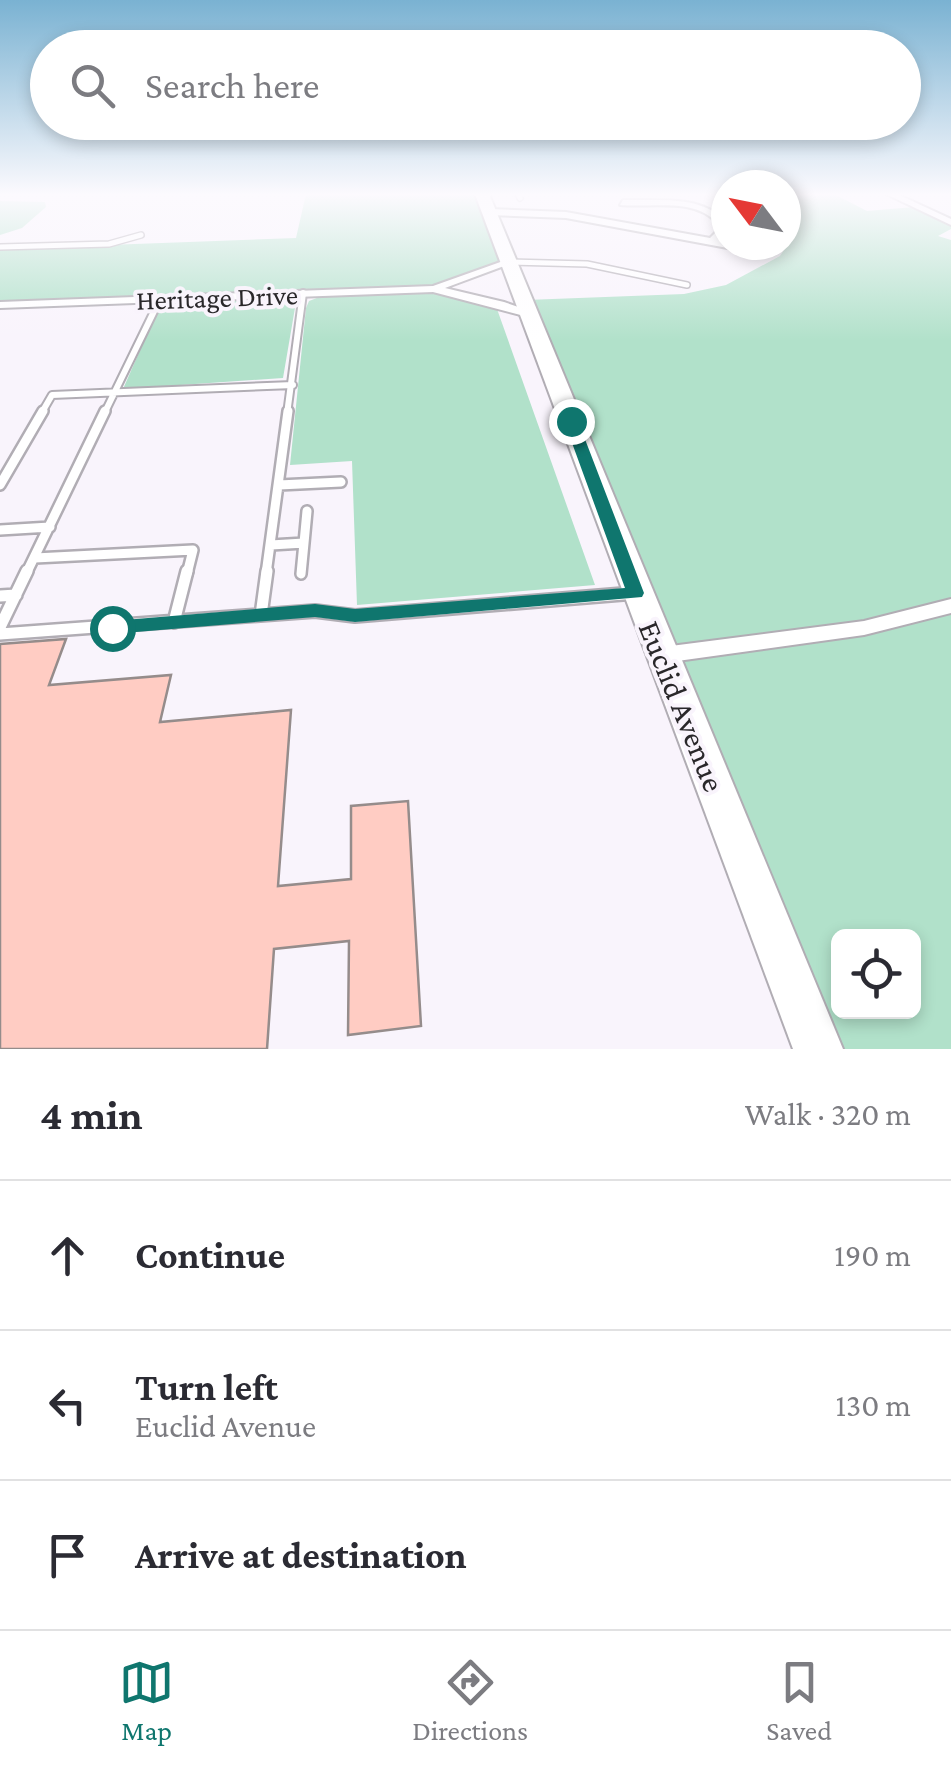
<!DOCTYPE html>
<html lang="en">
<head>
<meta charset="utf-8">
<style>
  body { margin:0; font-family:"Crimson Pro",serif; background:#f7f7f7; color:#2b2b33 }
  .controls { position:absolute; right:30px; bottom:30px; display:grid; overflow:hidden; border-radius:15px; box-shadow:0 5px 15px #0003 }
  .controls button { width:90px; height:90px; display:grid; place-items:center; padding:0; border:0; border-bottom:2px solid #e1e1e2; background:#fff; color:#2b2b33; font:50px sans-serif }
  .compass { position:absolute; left:711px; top:170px; width:90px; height:90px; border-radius:50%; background:#fff; box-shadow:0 5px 15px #0003; rotate:302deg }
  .stop { position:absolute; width:30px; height:30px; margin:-22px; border:8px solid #0f766e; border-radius:50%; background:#fff }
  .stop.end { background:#0f766e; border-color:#fff; box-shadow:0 2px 10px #0008 }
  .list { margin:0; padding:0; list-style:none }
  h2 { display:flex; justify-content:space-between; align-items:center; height:130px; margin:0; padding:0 40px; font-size:42px }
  h2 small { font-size:32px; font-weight:400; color:#7c7c81 }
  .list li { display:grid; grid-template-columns:65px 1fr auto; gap:30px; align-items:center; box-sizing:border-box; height:150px; padding:0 40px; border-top:2px solid #e1e1e2 }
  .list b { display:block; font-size:38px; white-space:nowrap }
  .list p { margin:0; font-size:32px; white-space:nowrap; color:#7c7c81 }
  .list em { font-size:32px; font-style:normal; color:#7c7c81 }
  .icon { flex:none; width:55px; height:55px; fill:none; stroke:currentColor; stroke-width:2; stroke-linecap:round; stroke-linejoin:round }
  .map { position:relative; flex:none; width:951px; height:1049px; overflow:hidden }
  .search { position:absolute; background:#fff; box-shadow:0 5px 15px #0003; left:30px; right:30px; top:30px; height:110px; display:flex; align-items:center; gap:25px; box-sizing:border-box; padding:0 35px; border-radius:55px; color:#7c7c81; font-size:38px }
  .sheet { height:580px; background:#fff }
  nav { display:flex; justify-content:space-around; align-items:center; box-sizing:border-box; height:140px; border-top:2px solid #e1e1e2; background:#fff; font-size:28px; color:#7c7c81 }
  nav a { display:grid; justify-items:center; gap:5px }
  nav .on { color:#0f766e }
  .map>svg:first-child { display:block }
  .green { fill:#b1e1ca; fill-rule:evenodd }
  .building { fill:#ffccc3; stroke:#958c8b; stroke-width:2.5 }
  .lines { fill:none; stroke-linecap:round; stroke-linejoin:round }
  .lane-far3-casing { stroke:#b1adb4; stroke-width:8 }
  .lane-far2-casing { stroke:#b1adb4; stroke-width:10 }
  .lane-far1-casing { stroke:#b1adb4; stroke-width:14 }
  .lane-casing { stroke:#b1adb4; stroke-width:16 }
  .street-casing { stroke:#b1adb4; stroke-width:4 }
  .primary-casing { stroke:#b1adb4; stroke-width:4 }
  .lane-far3 { stroke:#fff; stroke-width:5 }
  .lane-far2 { stroke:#fff; stroke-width:6 }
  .lane-far1 { stroke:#fff; stroke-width:9 }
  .lane { stroke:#fff; stroke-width:11 }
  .street { fill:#fff; fill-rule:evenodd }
  .primary { fill:#fff; fill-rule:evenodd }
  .route { fill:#0f766e }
  .labels { text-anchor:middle; stroke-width:8; stroke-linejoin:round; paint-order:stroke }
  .far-street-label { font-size:28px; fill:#29272a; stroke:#f9f4fc }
  .street-label { font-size:32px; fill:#29272a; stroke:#f9f4fc }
</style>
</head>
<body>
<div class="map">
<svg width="951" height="1049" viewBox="0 0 951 1049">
  <rect width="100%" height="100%" fill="#f9f4fc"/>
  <!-- green -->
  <path class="green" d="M306 194H482L510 262 433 289 0 305V249L296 238Z
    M786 194H834L867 211 914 207 951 222V229L938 236 951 240V1049H818L526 300 684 294 726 285 780 256 788 244ZM838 936H914V1012H838Z
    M0 201 45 202 46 207 22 228 0 235Z
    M444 293 497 309 595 585 357 605 352 461 290 465 306 308 309 301 322 296Z
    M285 297 296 302 283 378 123 389 159 307 182 301Z"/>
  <!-- building -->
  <path class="building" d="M66 639 49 685 171 675 160 722 291 710 278 886 351 879V806L408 801 421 1026 348 1035 349 941 274 949 267 1049H0V644Z"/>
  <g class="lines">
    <defs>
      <path id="lane-far3" d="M518 194 520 198
        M0 247 109 244 141 235
        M510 262 587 264 687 285"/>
      <path id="lane-far2" d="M41 414 52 395 293 385
        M104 414 160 299
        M287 414 303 293"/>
      <path id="lane-far1" d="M0 485 43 411
        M279 485 341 482
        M0 530 50 527
        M271 545 304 543 307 511
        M35 558 193 550 187 574
        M26 574 105 411
        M266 574 288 411
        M301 574 304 543"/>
      <path id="lane" d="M0 596 16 595
        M261 615 267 571
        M174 622 187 571
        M0 627 27 571
        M0 634 315 611 355 616 635 593"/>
      <path id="street" d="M886 194H897L951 219V225Z
        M623 200C656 201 702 194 726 222V233L720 240 726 241V245H745L770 252 765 255 566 218 490 215 485 212 490 209 566 212 710 238 717 231 718 224C696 197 651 208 620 205Z
        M506 260 515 262 445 288 504 302 536 313V319L433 292 0 308V302L433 286Z
        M951 599V613L864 635 663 663 656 660 652 655 656 650 663 647 864 621Z"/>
      <path id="primary" d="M475 194H489L843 1049H793Z"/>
    </defs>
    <!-- lane-far3 casing -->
    <use href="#lane-far3" class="lane-far3-casing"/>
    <!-- lane-far2 casing -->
    <use href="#lane-far2" class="lane-far2-casing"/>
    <!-- lane-far1 casing -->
    <use href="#lane-far1" class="lane-far1-casing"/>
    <!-- lane casing -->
    <use href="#lane" class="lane-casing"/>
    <!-- street casing -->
    <use href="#street" class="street-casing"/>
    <!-- primary casing -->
    <use href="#primary" class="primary-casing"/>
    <!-- lane-far3 -->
    <use href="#lane-far3" class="lane-far3"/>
    <!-- lane-far2 -->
    <use href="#lane-far2" class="lane-far2"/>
    <!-- lane-far1 -->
    <use href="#lane-far1" class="lane-far1"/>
    <!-- lane -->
    <use href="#lane" class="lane"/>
    <!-- street -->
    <use href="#street" class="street"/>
    <!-- primary -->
    <use href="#primary" class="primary"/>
  </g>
  <!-- sky -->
  <linearGradient id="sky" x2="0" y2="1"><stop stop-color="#7ab2d2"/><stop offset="0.57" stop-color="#fcfafe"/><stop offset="1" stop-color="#fcfafe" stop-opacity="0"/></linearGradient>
  <rect width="951" height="341" fill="url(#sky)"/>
  <!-- route -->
  <path class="route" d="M571 417 578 421 644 593 642 597 355 622 315 617 112 634 102 628 112 621 315 604 355 609 625 588 564 421Z"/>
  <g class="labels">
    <!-- far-street labels -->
    <g class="far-street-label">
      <text transform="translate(217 297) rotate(-2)" y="10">Heritage Drive</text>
    </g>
    <!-- street labels -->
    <g class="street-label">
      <text transform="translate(682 706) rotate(68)" y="11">Euclid Avenue</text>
    </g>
  </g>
</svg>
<div class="controls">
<button><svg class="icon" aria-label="locate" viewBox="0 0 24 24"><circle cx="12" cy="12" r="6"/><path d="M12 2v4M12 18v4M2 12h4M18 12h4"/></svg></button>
</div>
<svg class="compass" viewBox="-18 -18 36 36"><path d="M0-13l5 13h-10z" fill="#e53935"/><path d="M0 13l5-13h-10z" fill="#7c7c81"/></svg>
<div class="stop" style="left:112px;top:628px"></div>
<div class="stop end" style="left:571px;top:421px"></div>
<div class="search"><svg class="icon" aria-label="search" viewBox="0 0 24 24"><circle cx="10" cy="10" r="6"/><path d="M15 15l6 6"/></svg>Search here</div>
</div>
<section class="sheet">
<h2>4 min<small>Walk · 320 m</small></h2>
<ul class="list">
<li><svg class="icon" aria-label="ahead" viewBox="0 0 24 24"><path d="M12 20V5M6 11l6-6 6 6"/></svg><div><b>Continue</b></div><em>190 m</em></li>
<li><svg class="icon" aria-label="left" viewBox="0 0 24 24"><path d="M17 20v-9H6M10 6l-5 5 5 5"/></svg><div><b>Turn left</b><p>Euclid Avenue</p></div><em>130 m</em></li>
<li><svg class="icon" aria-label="arrive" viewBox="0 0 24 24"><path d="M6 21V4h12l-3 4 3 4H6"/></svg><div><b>Arrive at destination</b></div></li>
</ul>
</section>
<nav>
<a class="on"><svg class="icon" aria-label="map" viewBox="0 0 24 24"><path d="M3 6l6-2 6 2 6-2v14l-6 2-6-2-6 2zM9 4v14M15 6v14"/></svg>Map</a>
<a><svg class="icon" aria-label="directions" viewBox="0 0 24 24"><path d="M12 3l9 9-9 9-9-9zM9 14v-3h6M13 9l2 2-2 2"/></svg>Directions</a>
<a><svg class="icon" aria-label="saved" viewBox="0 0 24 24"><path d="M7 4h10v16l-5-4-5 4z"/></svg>Saved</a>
</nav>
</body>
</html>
